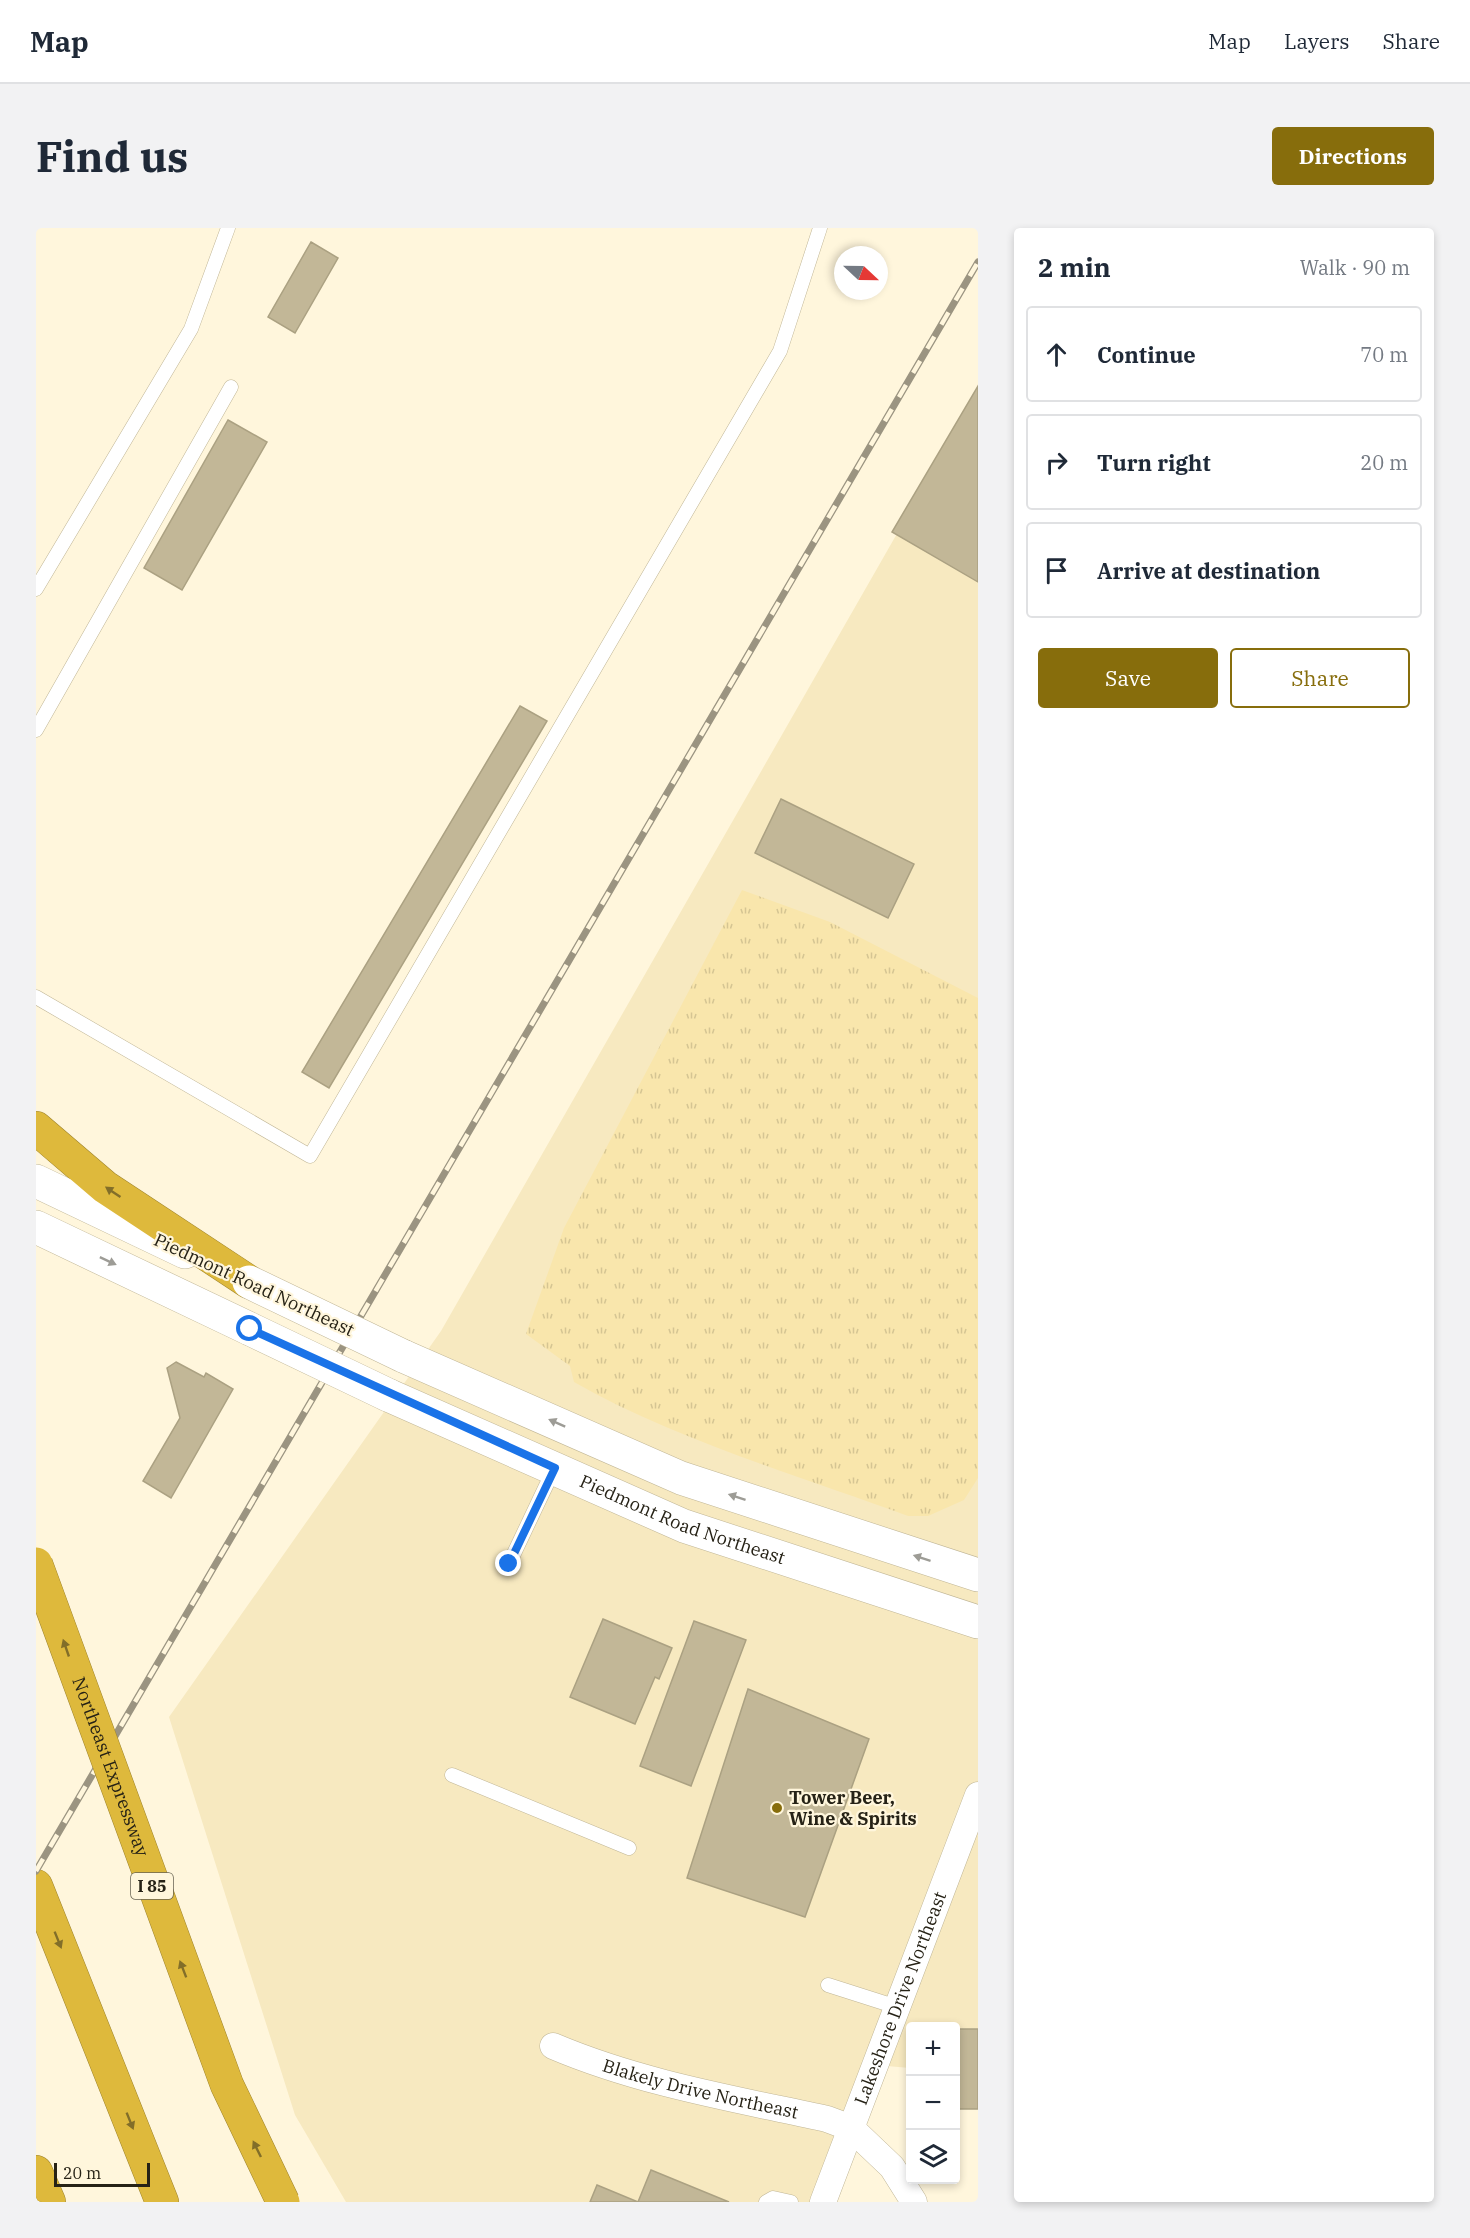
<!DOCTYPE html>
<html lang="en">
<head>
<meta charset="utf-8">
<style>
  body { margin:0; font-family:"IBM Plex Serif",serif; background:#f2f2f3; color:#1f2937 }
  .controls { position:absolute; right:18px; bottom:18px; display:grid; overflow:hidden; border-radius:6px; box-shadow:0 3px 9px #0003 }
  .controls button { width:54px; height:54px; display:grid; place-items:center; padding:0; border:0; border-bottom:2px solid #e0e1e3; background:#fff; color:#1f2937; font:30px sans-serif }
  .compass { position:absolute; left:798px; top:18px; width:54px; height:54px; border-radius:50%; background:#fff; box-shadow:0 3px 9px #0003; rotate:112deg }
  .scale { position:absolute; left:18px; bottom:15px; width:96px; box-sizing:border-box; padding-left:6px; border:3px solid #262216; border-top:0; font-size:16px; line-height:21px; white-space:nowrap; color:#262216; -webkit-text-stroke:4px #fff6dc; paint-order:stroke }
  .stop { position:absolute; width:18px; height:18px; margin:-14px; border:4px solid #1a73e8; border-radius:50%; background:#fff }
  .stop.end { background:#1a73e8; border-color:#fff; box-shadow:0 2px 6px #0008 }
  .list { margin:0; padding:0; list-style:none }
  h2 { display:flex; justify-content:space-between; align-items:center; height:78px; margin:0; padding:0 24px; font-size:26px }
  h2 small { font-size:20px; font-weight:400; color:#747a83 }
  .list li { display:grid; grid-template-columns:39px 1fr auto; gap:18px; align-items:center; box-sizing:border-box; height:96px; margin:0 12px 12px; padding:0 12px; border:2px solid #e0e1e3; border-radius:6px }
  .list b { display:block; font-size:22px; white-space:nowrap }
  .list em { font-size:20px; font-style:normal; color:#747a83 }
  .actions { display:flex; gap:12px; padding:18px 24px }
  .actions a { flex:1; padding:14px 0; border:2px solid #876d0c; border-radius:6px; text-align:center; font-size:21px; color:#876d0c }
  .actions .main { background:#876d0c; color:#fff }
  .icon { flex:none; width:33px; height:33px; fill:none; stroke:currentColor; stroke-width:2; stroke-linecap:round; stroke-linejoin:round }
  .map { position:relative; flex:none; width:942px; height:1974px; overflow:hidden; border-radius:6px }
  header { display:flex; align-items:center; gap:36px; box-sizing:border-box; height:84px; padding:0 30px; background:#fff; border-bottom:2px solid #e0e1e3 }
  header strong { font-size:28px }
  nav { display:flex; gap:33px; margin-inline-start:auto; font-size:21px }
  .intro { display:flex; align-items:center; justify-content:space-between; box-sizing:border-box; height:144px; padding:0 36px }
  h1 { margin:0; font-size:42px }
  .button { padding:15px 27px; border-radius:6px; background:#876d0c; color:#fff; font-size:21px; font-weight:700 }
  main { display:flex; gap:36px; padding:0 36px }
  aside { flex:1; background:#fff; border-radius:6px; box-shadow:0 3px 9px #0003 }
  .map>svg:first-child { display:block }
  .built { fill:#f7e9c0 }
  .grass { fill:url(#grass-tufts) }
  .building { fill:#c2b797; stroke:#aba182; stroke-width:1.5 }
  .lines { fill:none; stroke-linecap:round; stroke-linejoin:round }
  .lane-casing { stroke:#c0b696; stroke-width:15 }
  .street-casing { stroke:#c0b696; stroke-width:27 }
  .secondary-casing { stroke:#c0b696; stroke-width:34 }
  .highway-casing { stroke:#9e842f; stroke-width:34 }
  .lane { stroke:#fff; stroke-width:14 }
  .street { stroke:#fff; stroke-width:26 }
  .secondary { stroke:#fff; stroke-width:33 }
  .highway { stroke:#deb93c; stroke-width:33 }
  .rail-casing { stroke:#9b9481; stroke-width:7 }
  .rail { stroke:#fff6dc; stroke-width:4.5; stroke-dasharray:14; stroke-linecap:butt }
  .secondary-bridge-casing { stroke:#c0b696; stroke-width:34; stroke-linecap:butt }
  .highway-bridge-casing { stroke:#9e842f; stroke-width:34; stroke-linecap:butt }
  .secondary-bridge { stroke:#fff; stroke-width:33 }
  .highway-bridge { stroke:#deb93c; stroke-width:33 }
  .oneway { fill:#826e29 }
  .oneway2 { fill:#9d9c96 }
  .route { stroke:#1a73e8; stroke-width:8 }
  .poi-dot { fill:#876d0c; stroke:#fff6dc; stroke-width:2 }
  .labels { text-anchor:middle; stroke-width:4.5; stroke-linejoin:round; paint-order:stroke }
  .shield { fill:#fff6dc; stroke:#676251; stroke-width:1.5 }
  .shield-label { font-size:16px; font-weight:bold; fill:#262216 }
  .street-label { font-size:18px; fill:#262216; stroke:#fff6dc }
  .poi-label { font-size:18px; font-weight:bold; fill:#262216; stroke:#fff6dc; text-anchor:start }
</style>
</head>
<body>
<header>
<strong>Map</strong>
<nav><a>Map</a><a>Layers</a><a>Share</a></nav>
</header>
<div class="intro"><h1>Find us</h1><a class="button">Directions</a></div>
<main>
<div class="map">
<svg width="942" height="1974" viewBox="0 0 942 1974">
  <defs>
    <pattern id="grass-tufts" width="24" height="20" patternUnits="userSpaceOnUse" patternTransform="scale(1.5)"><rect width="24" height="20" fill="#f9e6ac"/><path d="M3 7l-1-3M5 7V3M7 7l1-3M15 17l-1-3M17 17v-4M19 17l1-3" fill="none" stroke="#d5c593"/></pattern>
  </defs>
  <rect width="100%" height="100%" fill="#fff6dc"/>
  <!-- built -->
  <path class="built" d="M942 164V1846L920 1844V1798H874V1840L851 1838 797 1974H310L259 1887 133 1489 405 1103Z"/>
  <!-- grass -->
  <path class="grass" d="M706 662 794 694 942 770V1250L928 1272 892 1288H872C764 1248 637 1211 538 1154L534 1138 490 1106 528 1000Z"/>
  <!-- building -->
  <path class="building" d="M275 14 302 30 259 105 232 89Z
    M942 158V354L856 304Z
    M192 192 231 214 146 362 108 340Z
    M484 478 511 493 293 860 266 844Z
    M745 571 878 636 852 690 719 625Z
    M140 1134 168 1149 170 1145 197 1161 135 1270 107 1253 144 1190 131 1140Z
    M567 1391 636 1420 623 1451 619 1449 599 1496 534 1469Z
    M658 1393 710 1412 655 1558 604 1538Z
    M712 1461 833 1511 769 1689 651 1650Z
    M921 1801H942V1881H920Z
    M615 1942 693 1974H602Z
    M561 1957 602 1974H554Z"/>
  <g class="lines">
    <defs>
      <path id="lane" d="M0 361 155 101 192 0
        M0 502 195 159
        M0 769 274 928 744 123 784 0
        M473 1336 518 1241
        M416 1547 593 1620
        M792 1757 861 1779
        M730 1974 737 1970 755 1974"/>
      <g id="street">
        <path id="s1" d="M517 1818C604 1855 699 1871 791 1891L815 1900 856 1939 878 1974"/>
        <path id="s2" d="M787 1974 942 1567"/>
      </g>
      <g id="secondary">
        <path d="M0 953 149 1024"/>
        <path d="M0 999 214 1101"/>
        <path d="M367 1128 645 1250 942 1347"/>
        <path id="s3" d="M352 1167 648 1298 942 1394"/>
      </g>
      <path id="highway" d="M0 900 69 959 213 1054
        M0 1658 126 1974
        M0 1944 13 1974"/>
    </defs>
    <!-- lane casing -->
    <use href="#lane" class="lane-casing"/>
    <!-- street casing -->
    <use href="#street" class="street-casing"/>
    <!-- secondary casing -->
    <use href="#secondary" class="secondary-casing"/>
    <!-- highway casing -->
    <use href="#highway" class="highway-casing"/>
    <!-- lane -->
    <use href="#lane" class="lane"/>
    <!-- street -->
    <use href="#street" class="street"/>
    <!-- secondary -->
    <use href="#secondary" class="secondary"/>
    <!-- highway -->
    <use href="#highway" class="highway"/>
    <defs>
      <path id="rail" d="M0 1643 942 34"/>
    </defs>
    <!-- rail casing -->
    <use href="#rail" class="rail-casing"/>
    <!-- rail -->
    <use href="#rail" class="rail"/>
    <defs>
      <path id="secondary-bridge" d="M213 1054 367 1128
        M214 1101 352 1167"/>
      <g id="highway-bridge">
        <path id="s4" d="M0 1336 191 1857 247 1974"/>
      </g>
    </defs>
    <!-- secondary-bridge casing -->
    <use href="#secondary-bridge" class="secondary-bridge-casing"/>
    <!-- highway-bridge casing -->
    <use href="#highway-bridge" class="highway-bridge-casing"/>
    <!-- secondary-bridge -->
    <use href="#secondary-bridge" class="secondary-bridge"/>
    <!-- highway-bridge -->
    <use href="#highway-bridge" class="highway-bridge"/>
  </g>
  <!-- one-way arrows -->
  <defs><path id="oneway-solid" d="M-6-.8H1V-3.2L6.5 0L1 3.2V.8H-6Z" transform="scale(1.5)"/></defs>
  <g class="oneway">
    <use href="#oneway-solid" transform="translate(77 964) rotate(-146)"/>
    <use href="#oneway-solid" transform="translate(30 1420) rotate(-109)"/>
    <use href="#oneway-solid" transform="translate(22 1712) rotate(68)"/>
    <use href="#oneway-solid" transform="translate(147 1741) rotate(-111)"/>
    <use href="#oneway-solid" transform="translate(94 1893) rotate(68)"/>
    <use href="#oneway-solid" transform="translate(221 1921) rotate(-116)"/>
  </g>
  <g class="oneway2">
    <use href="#oneway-solid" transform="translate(72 1033) rotate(25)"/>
    <use href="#oneway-solid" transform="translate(521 1195) rotate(-156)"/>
    <use href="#oneway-solid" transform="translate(701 1269) rotate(-162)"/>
    <use href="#oneway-solid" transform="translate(886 1330) rotate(-162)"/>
  </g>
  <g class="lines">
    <!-- route -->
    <path class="route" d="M214 1101 519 1240 473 1336"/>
  </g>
  <!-- markers -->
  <circle class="poi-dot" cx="741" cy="1580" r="6"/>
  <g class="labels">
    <!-- shield labels -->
    <rect class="shield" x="95" y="1645" width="42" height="26" rx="4.5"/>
    <g class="shield-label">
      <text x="116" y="1664">I 85</text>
    </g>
    <!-- street labels -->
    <g class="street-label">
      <text transform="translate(218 1057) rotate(25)" y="6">Piedmont Road Northeast</text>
      <text dy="6" stroke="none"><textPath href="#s3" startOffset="320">Piedmont Road Northeast</textPath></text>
      <text dy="6" stroke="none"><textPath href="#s4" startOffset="216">Northeast Expressway</textPath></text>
      <text dy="6" stroke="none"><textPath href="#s2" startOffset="218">Lakeshore Drive Northeast</textPath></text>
      <text dy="6" stroke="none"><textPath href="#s1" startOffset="154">Blakely Drive Northeast</textPath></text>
    </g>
    <!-- poi labels -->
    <g class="poi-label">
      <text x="753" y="1576">Tower Beer,<tspan x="753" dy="21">Wine &amp; Spirits</tspan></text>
    </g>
  </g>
</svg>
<div class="controls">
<button>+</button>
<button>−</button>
<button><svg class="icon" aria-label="layers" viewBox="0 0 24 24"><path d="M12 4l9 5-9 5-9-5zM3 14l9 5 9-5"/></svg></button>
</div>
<svg class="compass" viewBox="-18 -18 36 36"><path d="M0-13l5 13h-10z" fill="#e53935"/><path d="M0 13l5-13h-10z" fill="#747a83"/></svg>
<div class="scale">20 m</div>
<div class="stop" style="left:214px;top:1101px"></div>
<div class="stop end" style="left:473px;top:1336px"></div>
</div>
<aside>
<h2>2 min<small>Walk · 90 m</small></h2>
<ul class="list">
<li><svg class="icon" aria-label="ahead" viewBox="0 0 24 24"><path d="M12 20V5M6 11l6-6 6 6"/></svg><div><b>Continue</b></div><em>70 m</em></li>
<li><svg class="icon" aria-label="right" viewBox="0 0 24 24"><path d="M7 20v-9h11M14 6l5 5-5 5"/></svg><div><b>Turn right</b></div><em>20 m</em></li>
<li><svg class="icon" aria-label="arrive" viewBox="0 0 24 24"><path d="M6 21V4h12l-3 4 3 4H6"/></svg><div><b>Arrive at destination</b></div></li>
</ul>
<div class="actions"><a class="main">Save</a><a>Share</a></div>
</aside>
</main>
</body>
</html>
